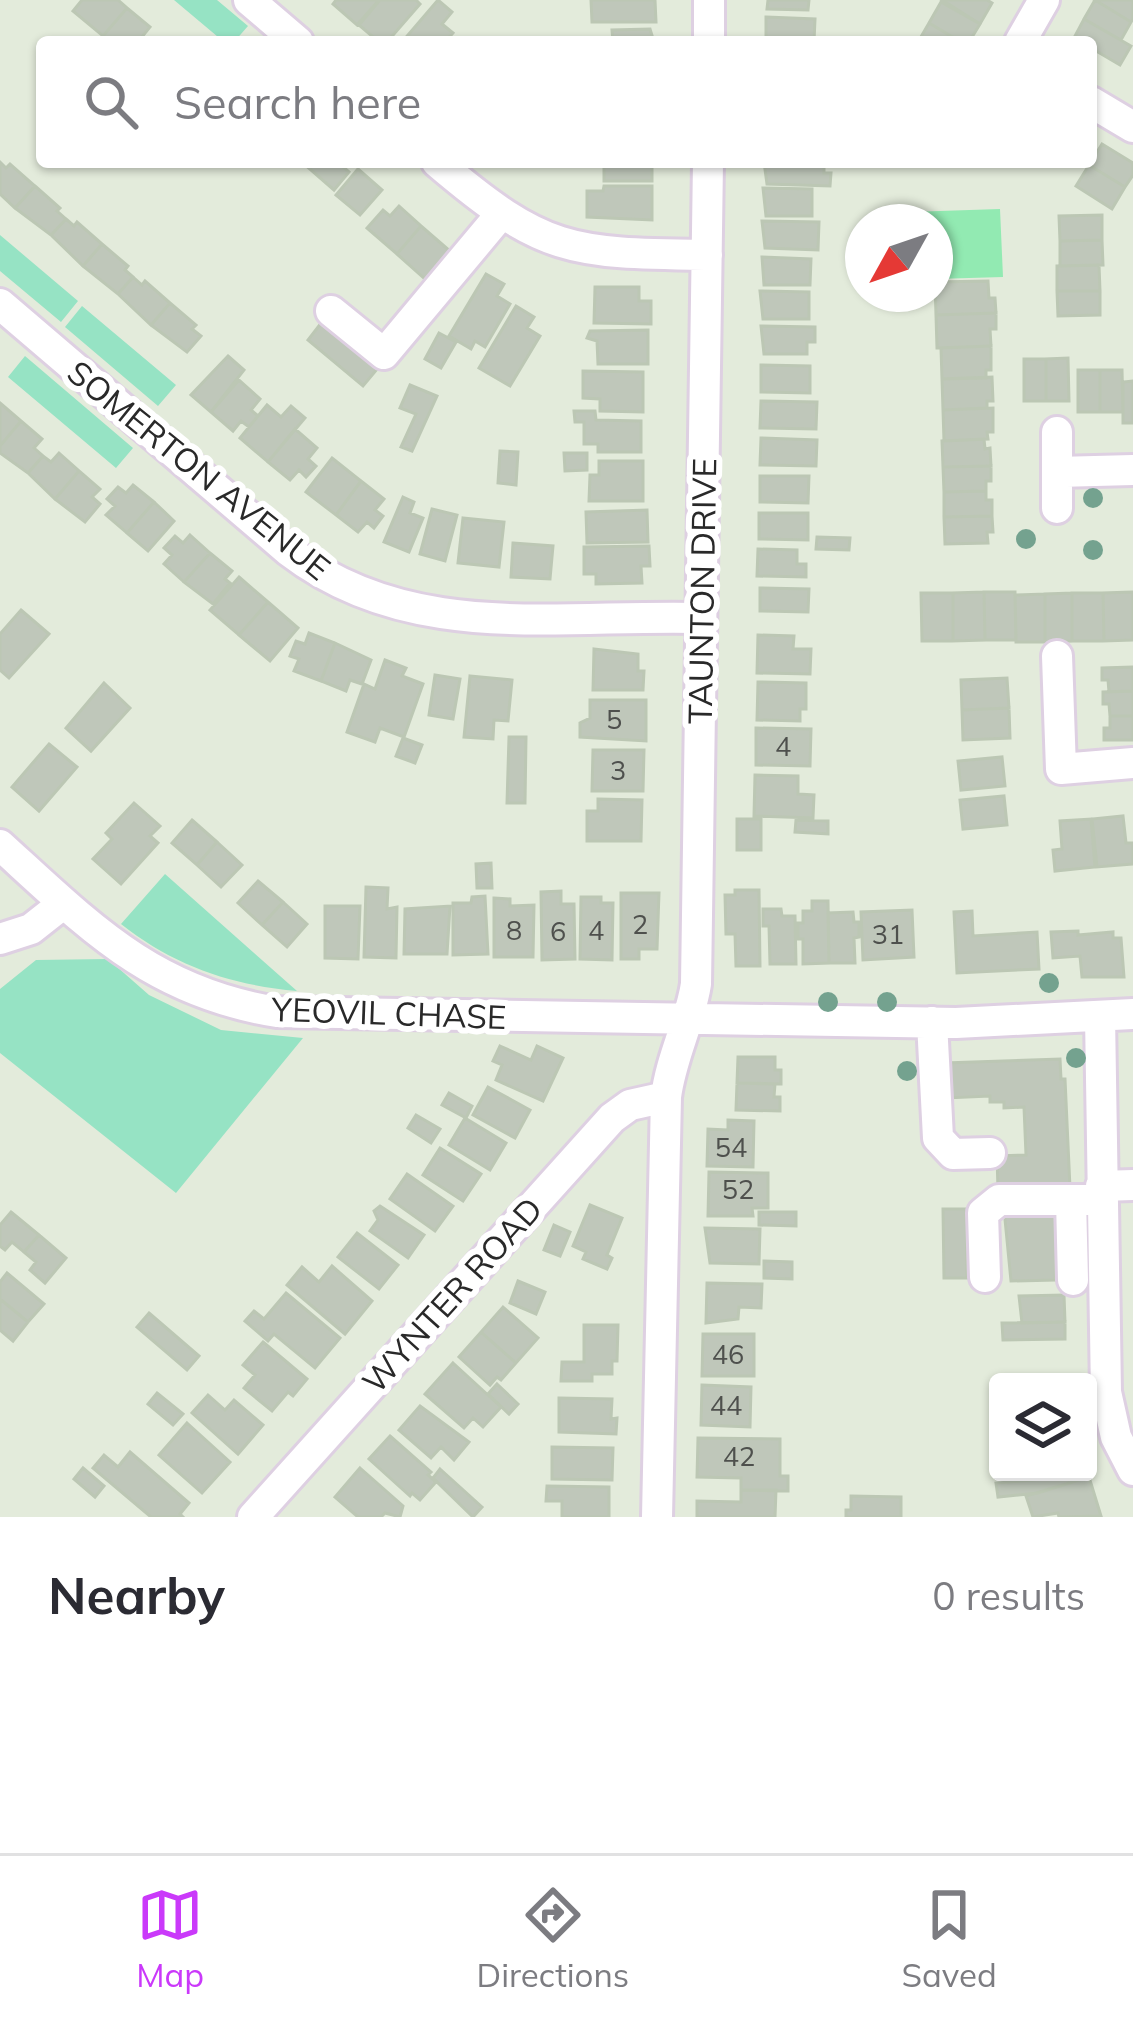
<!DOCTYPE html>
<html lang="en">
<head>
<meta charset="utf-8">
<style>
  body { margin:0; font-family:Mulish,sans-serif; background:#f7f7f7; color:#2b2b33 }
  .controls { position:absolute; right:36px; bottom:36px; display:grid; overflow:hidden; border-radius:12px; box-shadow:0 3px 9px #0004 }
  .controls button { width:108px; height:108px; display:grid; place-items:center; padding:0; border:0; border-bottom:3px solid #e1e1e2; background:#fff; color:#2b2b33; font:60px sans-serif }
  .compass { position:absolute; left:845px; top:204px; width:108px; height:108px; border-radius:50%; background:#fff; box-shadow:0 3px 9px #0004; rotate:230deg }
  .list { margin:0; padding:0; list-style:none }
  h2 { display:flex; justify-content:space-between; align-items:center; height:156px; margin:0; padding:0 48px; font-size:51px }
  h2 small { font-size:39px; font-weight:400; color:#7c7c81 }
  .icon { flex:none; width:66px; height:66px; fill:none; stroke:currentColor; stroke-width:2; stroke-linecap:round; stroke-linejoin:round }
  .map { position:relative; flex:none; width:1133px; height:1517px; overflow:hidden }
  .search { position:absolute; background:#fff; box-shadow:0 3px 9px #0004; left:36px; right:36px; top:36px; height:132px; display:flex; align-items:center; gap:30px; box-sizing:border-box; padding:0 42px; border-radius:12px; color:#7c7c81; font-size:45px }
  .sheet { height:336px; background:#fff }
  nav { display:flex; justify-content:space-around; align-items:center; box-sizing:border-box; height:168px; border-top:3px solid #e1e1e2; background:#fff; font-size:33px; color:#7c7c81 }
  nav a { display:grid; justify-items:center; gap:6px }
  nav .on { color:#ca39fa }
  .map>svg:first-child { display:block }
  .green { fill:#96e3c4 }
  .pitch { fill:#92eab2 }
  .building { fill:#bfc7ba; stroke:#bcc7b4; stroke-width:3 }
  .lines { fill:none; stroke-linecap:round; stroke-linejoin:round }
  .minor-casing { stroke:#ded0e2; stroke-width:36 }
  .minor { stroke:#fff; stroke-width:30 }
  .tree { fill:#74a28f }
  .labels { text-anchor:middle; stroke-width:12; stroke-linejoin:round; paint-order:stroke }
  .number-label { font-size:27px; fill:#4e504d }
  .street-label { font-size:33px; fill:#292929; stroke:#fff }
</style>
</head>
<body>
<div class="map">
<svg width="1133" height="1517" viewBox="0 0 1133 1517">
  <rect width="100%" height="100%" fill="#e3ebdb"/>
  <!-- green -->
  <path class="green" d="M174 0H217L248 26 234 42H224Z
    M0 235 78 301 61 322 0 271Z
    M82 306 176 385 158 406 65 327Z
    M25 356 133 448 116 468 8 377Z
    M165 874 297 991C231 985 174 966 121 924Z
    M108 959 149 995 221 1030 303 1038 176 1193 0 1053V989L36 960Z"/>
  <!-- pitch -->
  <path class="pitch" d="M1000 209 1003 277 935 279V222H909V212Z"/>
  <!-- building -->
  <path class="building" d="M82 0H118L127 8 103 36 73 11Z
    M336 0H379L357 25 333 4Z
    M380 0H416L420 4 387 42H379L359 25Z
    M438 0 452 12 442 24 453 33 445 42H402Z
    M591 0H655L656 22H592Z
    M768 0H809L808 10 767 9Z
    M942 0H987L992 3 980 24Z
    M1095 0H1133V19L1131 22Z
    M1095 0 1131 22 1121 40 1084 19Z
    M941 2 980 24 969 42H961L929 23Z
    M127 8 150 27 141 38 146 42H110L103 36Z
    M766 17 815 19 814 42H766Z
    M1084 19 1131 46 1120 65 1091 48V42L1074 38Z
    M929 23 961 42H918Z
    M650 29 654 42H613L612 30Z
    M1102 144 1133 163V175L1125 187 1089 165Z
    M0 162 6 168 10 164 35 186 15 208 0 194Z
    M306 162H345L342 166 349 172 334 190 304 164Z
    M615 162H652V181H604V166H615Z
    M764 162H824V173H831L830 186 767 184Z
    M1089 165 1125 187 1112 209 1076 186Z
    M358 169 382 190 360 215 336 195Z
    M35 186 60 208 57 211 66 219 51 235 15 208Z
    M604 186H652V220L587 217V191H603Z
    M763 188 812 189V216H766Z
    M399 206 421 226 397 254 367 228 383 210 390 216Z
    M1102 215V240L1060 241 1059 216Z
    M66 219 74 226 77 222 102 244 83 266 51 235Z
    M762 221 819 222 818 250 765 248Z
    M421 226 451 252 426 280 397 254Z
    M1102 240 1103 265 1060 266V241Z
    M102 244 128 266 125 270 133 277 118 294 83 266Z
    M762 257 811 259 810 285H764Z
    M1099 265 1100 291H1057V266Z
    M486 274 504 284 497 296 510 304 485 347 475 341 471 349 449 336Z
    M133 277 142 285 145 281 170 303 151 325 118 294Z
    M988 281 989 298H995L996 313 936 315 935 282Z
    M595 287H639V301H651V324L594 323Z
    M760 291 809 292V319H763Z
    M1057 291H1100V315L1058 316Z
    M170 303 196 325 192 329 201 336 187 352 151 325Z
    M516 306 534 317 527 328 540 336 510 386 479 368Z
    M996 313V329H990L991 346 937 348 936 315Z
    M322 322 378 368 363 386 308 340Z
    M761 326 815 327V342H807V354H764Z
    M648 330V364H598L597 341 587 338 590 331Z
    M439 333 456 342 441 368 425 359Z
    M991 346V370H986V378L942 379 941 348Z
    M228 356 244 370 211 412 191 395Z
    M1068 358 1069 401H1046V359Z
    M1024 359H1046V401H1024Z
    M761 365 810 366V393L761 392Z
    M1078 370H1100V412H1078Z
    M1100 370H1122L1123 412H1100Z
    M583 371 643 372V412L600 411V399L583 398Z
    M992 377 993 401H987V408L943 410 942 379Z
    M239 380 260 399 251 410 258 416 249 427 241 421 233 431 211 412Z
    M1133 381V423H1123V382Z
    M410 385 437 396 412 451 401 447 416 414 400 408Z
    M761 401 817 402 816 429 760 428Z
    M0 403 21 421 0 446Z
    M267 405 281 417 291 406 305 418 268 462 240 438Z
    M993 408V432H987L988 439 944 441 943 410Z
    M574 411H595L596 420 641 421V452H598V444H584V422H575Z
    M21 421 42 439 34 448 43 456 28 473 0 453V446Z
    M295 429 317 448 308 459 316 466 306 477 299 470 290 480 268 462Z
    M761 438 817 440 816 466 760 465Z
    M984 439 985 449 990 448 991 466 943 467 942 441Z
    M500 451 518 452 516 485 498 483Z
    M59 453 79 471 55 499 28 473 43 456 51 462Z
    M564 453H587V470L565 471Z
    M332 458 361 481 336 515 306 492Z
    M599 461H643V501H589L590 475H599Z
    M991 466V481H986V491L944 492 943 467Z
    M79 471 100 489 92 497 100 504 85 522 55 499Z
    M760 476H809L808 503 760 502Z
    M361 481 384 499 375 510 383 516 374 528 367 522 358 532 336 515Z
    M133 485 154 502 127 533 106 515 115 506 107 499 118 487 126 493Z
    M986 491V500H992V516L944 517V492Z
    M403 497 414 502 410 513 423 518 409 552 384 542Z
    M154 502 174 521 148 551 127 533Z
    M432 509 457 515 445 561 420 554Z
    M647 510 648 542 587 543 586 512Z
    M759 513H808V540L759 539Z
    M992 516 993 532H987L988 543 945 544 944 517Z
    M463 518 504 522 499 567 458 563Z
    M190 535 210 553 184 582 164 564 172 555 164 548 175 536 183 543Z
    M817 537 850 538 849 550 816 549Z
    M513 543 553 546 550 579 511 577Z
    M649 546 650 566H641L642 583 596 584V574H584V547Z
    M758 549 797 550V564H806V577L757 576Z
    M210 553 232 571 225 579 230 583 213 604 184 582Z
    M239 577 268 602 239 635 210 610Z
    M760 588 809 589 808 612 760 611Z
    M984 592 985 640 953 641V593Z
    M984 592H1015L1016 640H985Z
    M1133 592V640L1104 641 1103 593Z
    M921 593H953V641H922Z
    M1072 593H1103L1104 641H1072Z
    M1072 593V641L1045 642V594Z
    M1045 594V642H1016L1015 595Z
    M268 602 298 628 270 661 239 635Z
    M21 610 49 634 9 678 0 670V634Z
    M309 633 335 643 321 681 294 671 299 659 290 656 296 641 305 644Z
    M758 635 794 636 793 649H811L810 674 757 673Z
    M335 643 371 660 362 684 350 680 346 691 321 681Z
    M594 649 638 654V671H644L643 690H593Z
    M385 660 406 668 402 676 423 684 404 737 380 728 375 742 347 732 364 684 375 689Z
    M1133 667V691L1109 692 1108 680H1102V668Z
    M435 675 460 679 453 719 429 715Z
    M470 676 512 680 508 721 494 720 493 739 464 737Z
    M1007 678 1009 708 962 710 961 680Z
    M758 682 806 683V709H800V721L757 720Z
    M104 683 130 708 91 751 66 728Z
    M1133 691V716H1110L1109 704H1103V692Z
    M590 700H646V741L580 737V723L590 718Z
    M1009 708 1010 738 963 740 962 710Z
    M1110 716H1133V740H1104V728H1110Z
    M756 728 811 729 810 766 756 765Z
    M509 737H526L525 803H507Z
    M403 738 422 745 415 763 396 756Z
    M49 744 77 767 39 811 12 787Z
    M593 750H644L643 791H592Z
    M1002 757 1005 786 961 790 958 761Z
    M755 775 798 776V794L814 795 813 818 754 816Z
    M1004 796 1007 825 963 829 960 800Z
    M598 799 642 800 641 841H587V811H598Z
    M134 803 160 826 150 836 158 843 121 884 93 859 112 839 106 833Z
    M1123 816 1126 843H1133V864L1097 867 1092 819Z
    M737 819H761V850H737Z
    M1091 819 1095 867 1055 871 1053 850 1062 849 1060 821Z
    M192 820 217 842 197 865 172 843Z
    M796 820 828 821V834L795 832Z
    M217 842 242 865 221 887 197 865Z
    M491 863 492 888H477L476 864Z
    M258 881 283 902 262 925 238 903Z
    M366 887 388 888 387 909 397 907 396 958 364 957Z
    M735 890H759L760 966H736L735 934H726L725 895H735Z
    M561 891V904H574L575 959 542 960 541 892Z
    M621 893H659L657 949H639V959H621Z
    M485 896 488 954 453 955V903H471L472 897Z
    M581 897H601V903H613L612 960 580 959Z
    M494 898 510 899V906L534 905 533 957H494Z
    M812 901H828L829 963 803 964V939H798V923H803V911H812Z
    M283 902 307 924 287 947 262 925Z
    M325 906H360L358 959 325 958Z
    M450 906 447 954H404L405 909Z
    M763 909H781L782 916H795L796 964H770L769 926H763Z
    M912 910 914 957 863 960 861 912Z
    M972 911 973 936 1037 932 1039 969 957 973 954 912Z
    M853 912 854 922H859V937L854 938 855 963H829L828 913Z
    M1078 931V935L1113 932V938H1121L1124 977H1082L1080 956 1053 958 1051 932Z
    M500 1046 531 1060 537 1046 563 1058 543 1101 496 1080 502 1065 493 1061Z
    M738 1057H775V1070H781V1084L737 1083Z
    M1060 1059 1061 1079H1065L1070 1188 998 1190 997 1156 1026 1155 1024 1107 1004 1108V1102H990V1096L946 1098 945 1063Z
    M737 1083 775 1084 774 1097H780V1111L736 1110Z
    M488 1087 530 1110 515 1138 473 1115Z
    M449 1093 472 1106 466 1118 442 1105Z
    M416 1115 440 1129 431 1143 408 1128Z
    M465 1118 506 1143 490 1170 449 1145Z
    M728 1120 754 1121 753 1167 707 1166 708 1129 728 1130Z
    M440 1148 481 1174 463 1201 423 1175Z
    M709 1172 768 1173V1208H752L753 1216H708Z
    M407 1174 453 1206 435 1231 390 1199Z
    M590 1205 622 1218 607 1255 612 1258 607 1269 583 1259 586 1252 573 1246Z
    M380 1206 424 1235 408 1258 370 1231 378 1220 374 1211Z
    M1058 1208 1055 1280 1011 1281 1004 1209Z
    M943 1209H966L967 1278H944Z
    M11 1212 39 1235 24 1252 12 1242 5 1250 0 1246V1225Z
    M759 1212H796V1226L759 1225Z
    M554 1225 570 1232 560 1256 544 1250Z
    M705 1228 760 1229 759 1264 710 1263Z
    M357 1233 398 1265 379 1289 338 1257Z
    M39 1235 66 1258 45 1283 30 1270 36 1262 24 1252Z
    M764 1261 792 1262V1279L764 1278Z
    M332 1266 372 1301 345 1334 287 1285 302 1267 319 1282Z
    M7 1273 44 1304 28 1322 0 1299V1282Z
    M518 1281 545 1292 536 1314 510 1303Z
    M707 1283 762 1284 761 1308 739 1307 738 1319 706 1323Z
    M286 1293 340 1338 315 1368 274 1334 268 1341 245 1321 254 1311 264 1319Z
    M1064 1295 1065 1322 1022 1323 1019 1296Z
    M0 1299 28 1322 13 1341 0 1330Z
    M503 1307 538 1338 516 1363 481 1332Z
    M149 1313 199 1356 187 1370 137 1327Z
    M1065 1322V1339L1003 1340 1002 1323Z
    M584 1325H618L617 1361H612V1374H592V1381H561L562 1362H584Z
    M481 1332 516 1363 501 1380 497 1377 490 1385 459 1357Z
    M703 1334H754V1376H702Z
    M263 1342 307 1379 293 1396 288 1392 272 1411 244 1388 255 1375 243 1365Z
    M453 1363 501 1407 483 1427 473 1418 464 1428 425 1394Z
    M497 1384 518 1404 509 1414 488 1394Z
    M702 1385 751 1387 750 1427 701 1425Z
    M157 1393 183 1414 173 1425 148 1404Z
    M208 1395 225 1410 234 1400 263 1425 238 1454 192 1413Z
    M559 1398 612 1399 611 1419 617 1418 616 1434 559 1432Z
    M420 1406 469 1442 454 1460 441 1447 431 1458 399 1430Z
    M187 1423 230 1462 202 1493 159 1455Z
    M390 1436 431 1472 428 1475 436 1482 420 1500 412 1493 410 1496 369 1459Z
    M698 1438 780 1439V1476H788V1491L741 1490V1478L697 1477Z
    M552 1447 613 1448 612 1480 552 1479Z
    M130 1452 189 1503 180 1514 183 1517H151L93 1468 104 1455 118 1467Z
    M83 1468 104 1486 95 1497 74 1479Z
    M360 1468 403 1506 400 1517 385 1513 381 1517H358L335 1497Z
    M440 1469 482 1507 473 1517 433 1478Z
    M1047 1472H1083L1085 1478 1038 1493 998 1497 996 1483 1034 1480 1033 1476Z
    M1089 1477 1101 1516 1059 1517 1058 1513 1033 1517 1026 1496Z
    M547 1486 609 1487V1517H562V1501H546Z
    M741 1490H776L775 1517H697V1501L741 1502Z
    M851 1496 901 1497V1517H846V1510H851Z"/>
  <g class="lines">
    <defs>
      <path id="minor" d="M249 0 298 42
        M709 42V0
        M1020 42 1044 0
        M1091 102 1133 127
        M437 162C544 253 570 253 707 255
        M0 304 289 551C410 644 559 614 701 618
        M331 311 384 354 501 214
        M1057 472V432
        M1057 508V472L1133 470
        M1057 656 1061 769 1133 763
        M0 845C90 927 152 992 277 1012L956 1023 1133 1014
        M0 939 31 929 64 903
        M1100 1016 1106 1392 1116 1437 1133 1470
        M932 1022 938 1138 953 1154 990 1153
        M1101 1186 1133 1185
        M1071 1200 1073 1280
        M985 1277 983 1213 999 1200H1102
        M253 1517 612 1118 630 1105 666 1097
        M657 1517 666 1097C671 1057 690 1023 696 984L708 162"/>
    </defs>
    <!-- minor casing -->
    <use href="#minor" class="minor-casing"/>
    <!-- minor -->
    <use href="#minor" class="minor"/>
  </g>
  <!-- trees -->
  <g class="tree">
    <circle cx="1093" cy="498" r="10"/>
    <circle cx="1026" cy="539" r="10"/>
    <circle cx="1093" cy="550" r="10"/>
    <circle cx="1049" cy="983" r="10"/>
    <circle cx="828" cy="1002" r="10"/>
    <circle cx="887" cy="1002" r="10"/>
    <circle cx="1076" cy="1058" r="10"/>
    <circle cx="907" cy="1071" r="10"/>
  </g>
  <g class="labels">
    <!-- number labels -->
    <g class="number-label">
      <text x="614" y="729">5</text>
      <text x="783" y="756">4</text>
      <text x="618" y="780">3</text>
      <text x="640" y="934">2</text>
      <text x="514" y="940">8</text>
      <text x="596" y="940">4</text>
      <text x="558" y="941">6</text>
      <text x="888" y="944">31</text>
      <text x="731" y="1157">54</text>
      <text x="738" y="1199">52</text>
      <text x="728" y="1364">46</text>
      <text x="726" y="1415">44</text>
      <text x="739" y="1466">42</text>
    </g>
    <!-- street labels -->
    <g class="street-label">
      <text transform="translate(199 470) rotate(39)" y="12">SOMERTON AVENUE</text>
      <text transform="translate(702 591) rotate(-89)" y="12">TAUNTON DRIVE</text>
      <text transform="translate(389 1013) rotate(2)" y="12">YEOVIL CHASE</text>
      <text transform="translate(452 1295) rotate(-48)" y="12">WYNTER ROAD</text>
    </g>
  </g>
</svg>
<div class="controls">
<button><svg class="icon" aria-label="layers" viewBox="0 0 24 24"><path d="M12 4l9 5-9 5-9-5zM3 14l9 5 9-5"/></svg></button>
</div>
<svg class="compass" viewBox="-18 -18 36 36"><path d="M0-13l5 13h-10z" fill="#e53935"/><path d="M0 13l5-13h-10z" fill="#7c7c81"/></svg>
<div class="search"><svg class="icon" aria-label="search" viewBox="0 0 24 24"><circle cx="10" cy="10" r="6"/><path d="M15 15l6 6"/></svg>Search here</div>
</div>
<section class="sheet">
<h2>Nearby<small>0 results</small></h2>
<ul class="list">
</ul>
</section>
<nav>
<a class="on"><svg class="icon" aria-label="map" viewBox="0 0 24 24"><path d="M3 6l6-2 6 2 6-2v14l-6 2-6-2-6 2zM9 4v14M15 6v14"/></svg>Map</a>
<a><svg class="icon" aria-label="directions" viewBox="0 0 24 24"><path d="M12 3l9 9-9 9-9-9zM9 14v-3h6M13 9l2 2-2 2"/></svg>Directions</a>
<a><svg class="icon" aria-label="saved" viewBox="0 0 24 24"><path d="M7 4h10v16l-5-4-5 4z"/></svg>Saved</a>
</nav>
</body>
</html>
